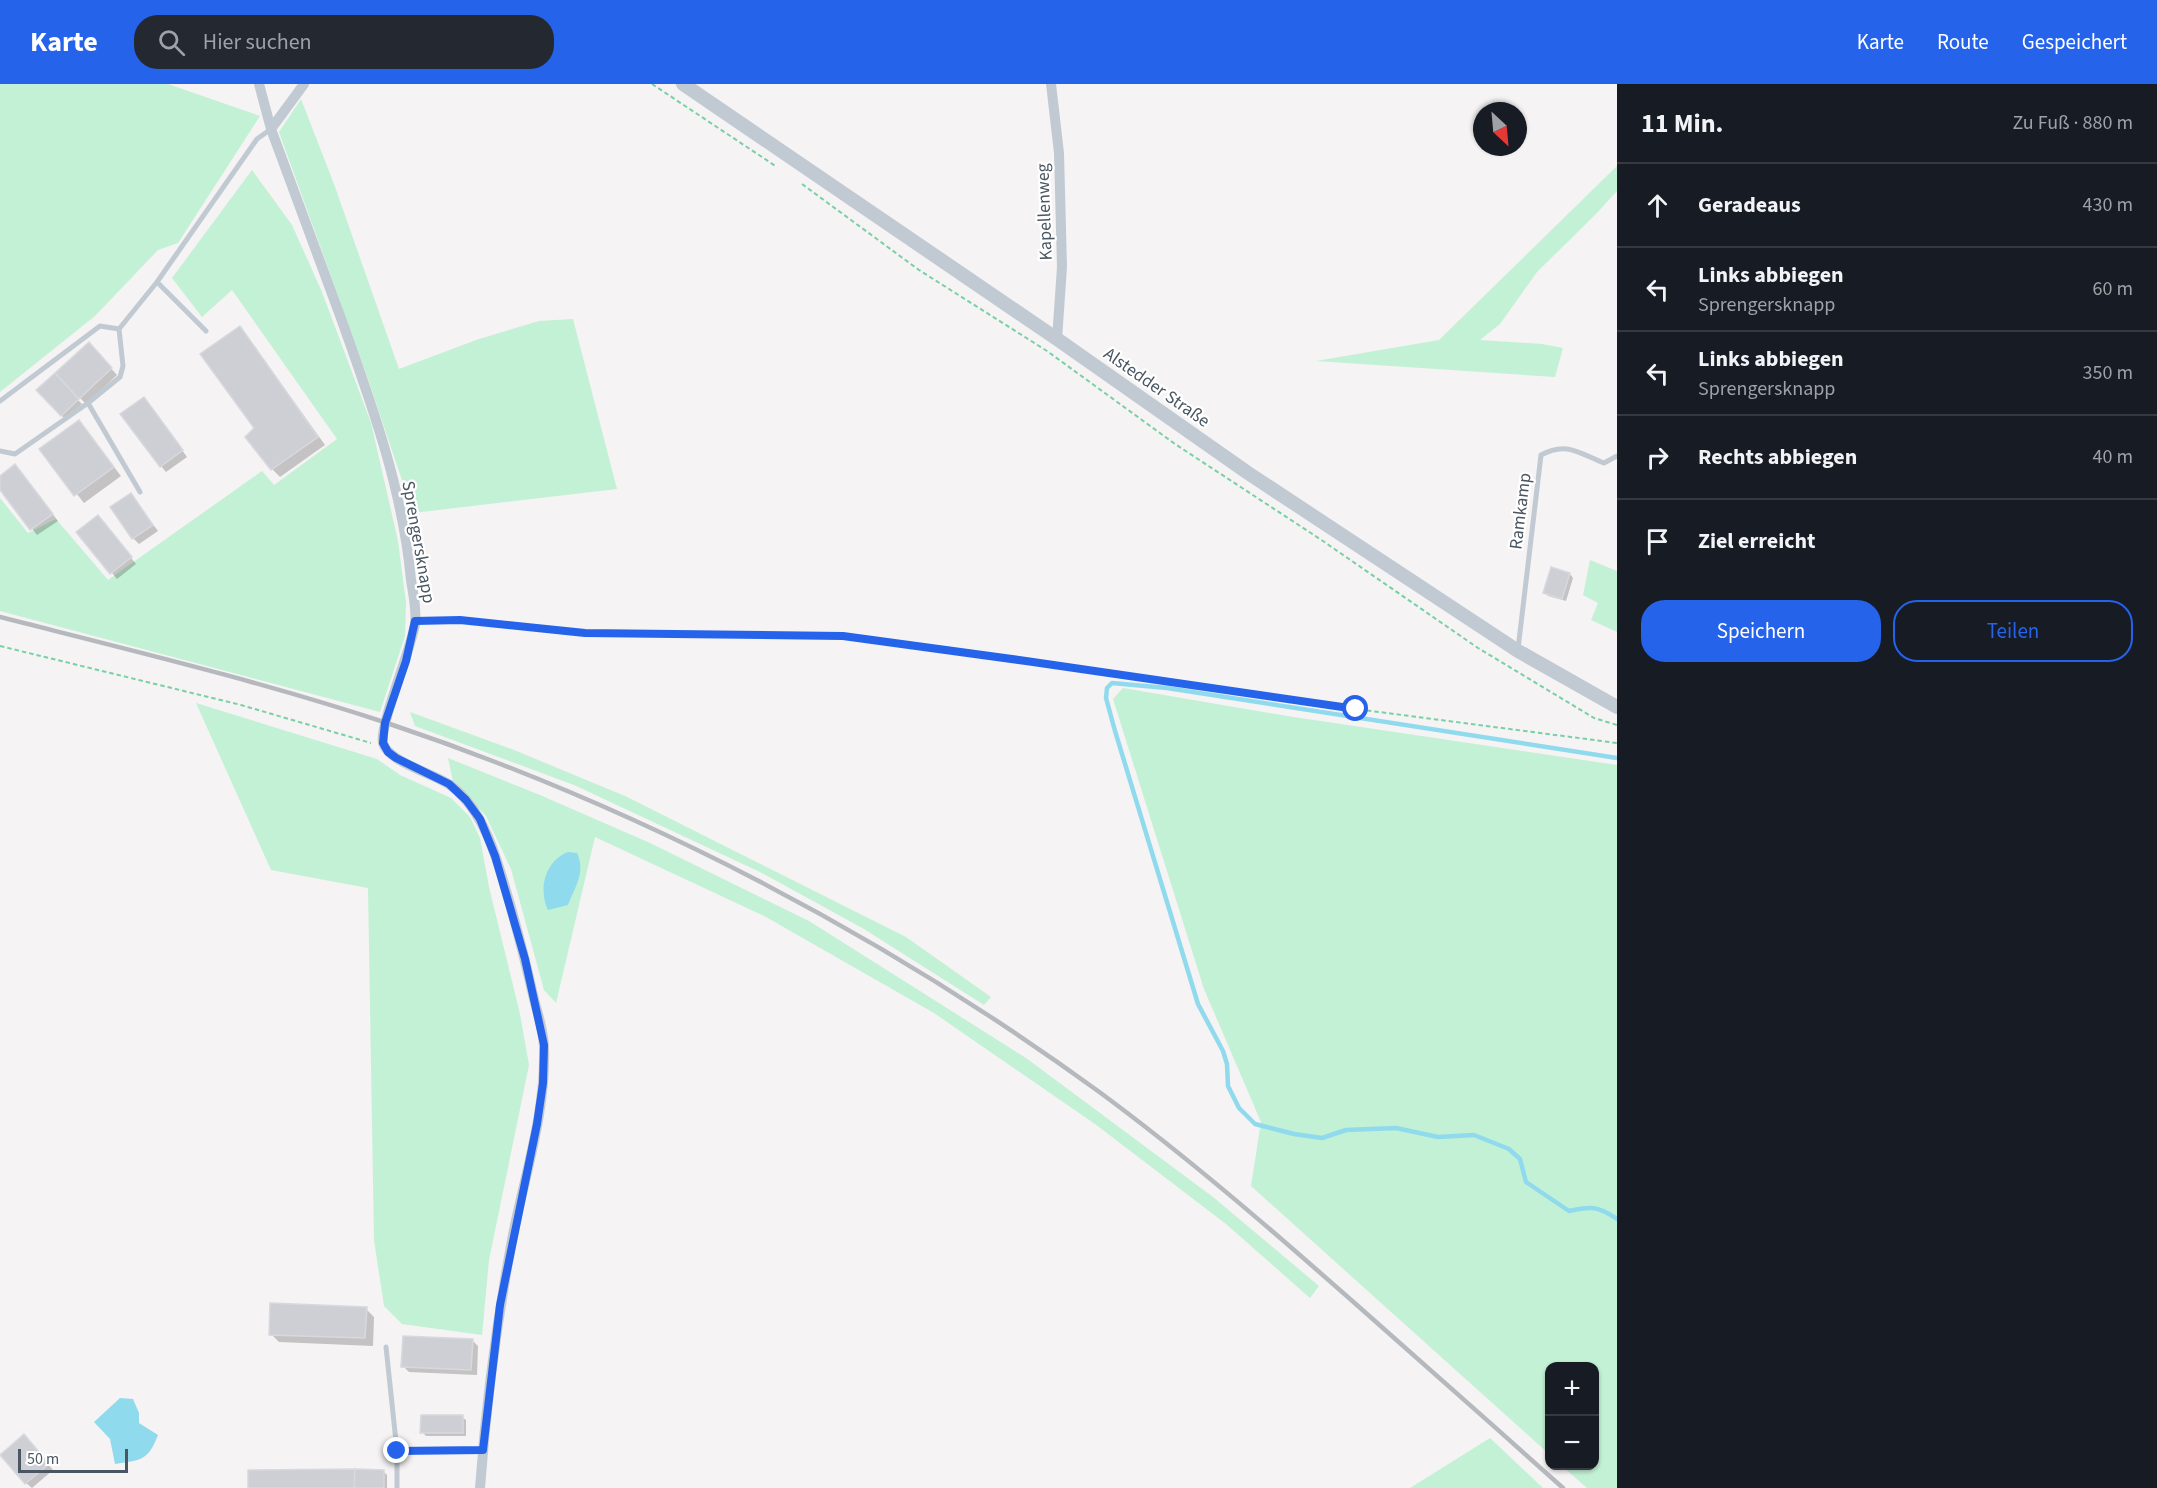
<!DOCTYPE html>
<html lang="de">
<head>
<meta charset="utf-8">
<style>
  body { margin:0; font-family:"Source Sans 3",sans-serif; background:#242831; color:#f1f3f6 }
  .controls { position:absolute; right:18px; bottom:18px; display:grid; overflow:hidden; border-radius:12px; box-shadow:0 2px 4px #0004 }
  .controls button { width:54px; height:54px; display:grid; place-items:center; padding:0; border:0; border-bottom:2px solid #363941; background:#171b24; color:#f1f3f6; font:30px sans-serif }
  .compass { position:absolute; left:1473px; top:18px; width:54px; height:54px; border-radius:50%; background:#171b24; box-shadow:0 2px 4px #0004; rotate:154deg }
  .scale { position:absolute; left:18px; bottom:15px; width:110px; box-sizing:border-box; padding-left:6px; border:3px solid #4a5661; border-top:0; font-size:16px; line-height:21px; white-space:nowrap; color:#4a5661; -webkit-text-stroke:4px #fff; paint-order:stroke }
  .stop { position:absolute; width:18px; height:18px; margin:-14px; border:4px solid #2563eb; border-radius:50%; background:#fff }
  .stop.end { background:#2563eb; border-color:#fff; box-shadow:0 2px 6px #0008 }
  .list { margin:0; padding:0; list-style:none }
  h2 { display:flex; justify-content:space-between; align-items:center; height:78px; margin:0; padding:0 24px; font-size:26px }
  h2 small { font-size:20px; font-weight:400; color:#9ea1a6 }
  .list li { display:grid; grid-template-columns:39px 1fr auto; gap:18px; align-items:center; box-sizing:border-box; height:84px; padding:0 24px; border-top:2px solid #363941 }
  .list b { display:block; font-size:22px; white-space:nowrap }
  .list p { margin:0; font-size:20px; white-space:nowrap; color:#9ea1a6 }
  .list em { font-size:20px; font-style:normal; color:#9ea1a6 }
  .actions { display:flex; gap:12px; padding:18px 24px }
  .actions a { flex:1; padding:14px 0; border:2px solid #2563eb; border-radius:24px; text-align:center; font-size:21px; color:#2563eb }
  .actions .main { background:#2563eb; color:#fff }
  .icon { flex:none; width:33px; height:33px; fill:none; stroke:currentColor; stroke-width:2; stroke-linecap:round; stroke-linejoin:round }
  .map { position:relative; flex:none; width:1617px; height:1404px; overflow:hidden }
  header { display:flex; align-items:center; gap:36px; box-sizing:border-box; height:84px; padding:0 30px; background:#2563eb; color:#fff }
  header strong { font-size:28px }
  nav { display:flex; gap:33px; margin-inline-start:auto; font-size:21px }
  .search { width:420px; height:54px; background:#242831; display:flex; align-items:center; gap:15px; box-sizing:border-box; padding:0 21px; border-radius:24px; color:#9ea1a6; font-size:22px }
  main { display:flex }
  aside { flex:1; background:#171b24 }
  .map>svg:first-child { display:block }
  .green { fill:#c3f1d5 }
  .water { fill:#90daee }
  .shadow { fill:#0003 }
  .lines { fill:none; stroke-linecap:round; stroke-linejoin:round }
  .stream { stroke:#90daee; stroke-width:4.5 }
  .building { fill:#cdcfd5; stroke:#d7d9de; stroke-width:1.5 }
  .path { stroke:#7ad0a6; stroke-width:2; stroke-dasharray:4.5 3; stroke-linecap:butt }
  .service { stroke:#c1cad2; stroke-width:5 }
  .minor { stroke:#c1cad2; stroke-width:10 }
  .tertiary { stroke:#c1cad2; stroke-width:14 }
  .rail { stroke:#b5b8bd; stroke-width:4.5 }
  .route { stroke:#2563eb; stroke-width:8 }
  .labels { text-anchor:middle; stroke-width:4.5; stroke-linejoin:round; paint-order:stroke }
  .street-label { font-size:18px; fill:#4a5661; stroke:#fff }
</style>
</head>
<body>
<header>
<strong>Karte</strong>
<div class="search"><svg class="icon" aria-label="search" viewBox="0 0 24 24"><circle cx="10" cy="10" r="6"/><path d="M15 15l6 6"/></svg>Hier suchen</div>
<nav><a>Karte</a><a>Route</a><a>Gespeichert</a></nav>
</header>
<main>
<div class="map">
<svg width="1617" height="1404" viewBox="0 0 1617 1404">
  <rect width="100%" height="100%" fill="#f5f3f3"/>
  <!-- green -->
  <path class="green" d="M0 0H168L260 32 178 159 158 166 95 232 0 308Z
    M301 15 334 100 399 285 479 255 539 237 573 235 617 405 413 429 368 295 279 48Z
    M1617 82V107L1595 131 1537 188 1500 240 1480 256 1542 260 1563 264 1555 293 1316 277 1439 256Z
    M252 86 292 141 322 208 371 339 398 457 406 518 405 552 380 628 0 527V414L28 449 56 435 108 496 262 387 274 401 337 355 232 206 202 233 172 194Z
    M1590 476 1617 487V548L1591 536 1598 519 1583 511Z
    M1123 604 1287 632 1617 681V1404H1587L1562 1382H1594V1282H1550L1549 1370 1251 1102 1261 1038 1204 905 1113 615Z
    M196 619 377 675 400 691 451 714 470 733 480 754 489 803 520 930 529 981 489 1176 482 1251 402 1240 384 1222 374 1156 368 804 271 786Z
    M410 628 514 666 625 712 906 853 991 913 984 921 864 845 760 788 574 701 415 642Z
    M448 674 540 711 650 759 809 837 1026 974 1213 1113 1319 1202 1310 1214 1226 1140 1095 1040 934 929 766 833 595 753 556 919 544 906 511 785 486 732 453 698Z
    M1490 1354 1543 1404H1410Z"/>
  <!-- water -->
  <path class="water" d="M568 768 577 769C586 788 575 803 568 821L548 826C538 805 545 777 568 768Z
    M120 1314 133 1315 139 1329V1339L158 1351C148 1377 141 1376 115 1380L110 1355 94 1338Z"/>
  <!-- shadow -->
  <path class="shadow" d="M239 244 247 252 325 361 280 393 272 385 256 344Z
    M89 260 117 291 86 320 75 309 73 311 82 320 65 335 38 306Z
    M149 321 187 373 166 388 161 382Z
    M79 338 121 392 84 419 41 365Z
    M20 388 58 437 37 451 0 403V394Z
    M131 411 158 447 139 460 133 454Z
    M104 439 136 480 117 495 78 448Z
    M1570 490 1573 494 1566 517 1548 512 1545 508Z
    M366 1225 374 1233 373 1262 279 1258 271 1250Z
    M472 1256 478 1262 477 1291 409 1288 403 1282Z
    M462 1333 466 1336V1352H426L422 1348Z
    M30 1358 53 1386 32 1404 26 1399Z
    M383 1387 387 1391V1404H249Z"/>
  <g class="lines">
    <!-- stream -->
    <path class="stream" d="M1617 674 1167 604 1112 599 1107 604 1106 614 1115 647 1198 920 1223 967 1227 980 1228 1002 1239 1024 1255 1040 1294 1050 1322 1054 1346 1046 1396 1044 1438 1053 1474 1051 1509 1065 1520 1075 1526 1098 1569 1127C1591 1122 1598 1122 1617 1135"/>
  </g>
  <!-- building -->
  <path class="building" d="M240 242 318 353 271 386 245 353 254 344 200 270Z
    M89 258 112 284 79 315 55 289Z
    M55 289 79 315 61 332 36 306Z
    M144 313 183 366 160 383 120 330Z
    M79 336 114 383 74 412 39 365Z
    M15 380 53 430 30 446 0 406V392Z
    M131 409 153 441 132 455 110 423Z
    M98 431 132 473 110 490 76 448Z
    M1551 483 1570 489 1562 515 1543 509Z
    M270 1219 367 1223 365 1254 269 1251Z
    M403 1252 473 1255 471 1286 401 1283Z
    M421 1331H463V1349H420Z
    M24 1350 49 1380 25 1400 0 1371Z
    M355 1385 384 1386V1404H354Z
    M355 1385 354 1404H248V1386Z"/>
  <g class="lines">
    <!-- path -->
    <path class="path" d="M652 0 777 83
      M802 100 919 186 1047 267 1175 360 1320 455 1478 564 1594 634 1617 641
      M428 537 460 535 585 549 843 552 1026 577 1356 625 1617 659
      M0 562 241 621 371 659"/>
    <!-- service -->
    <path class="service" d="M206 247 157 198 257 55 271 45
      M0 317 100 242 119 245 157 198
      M88 319 120 293 123 282 119 245
      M0 367 15 370 88 319 140 408
      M1518 565 1541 371C1566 357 1579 369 1604 379L1617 372
      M386 1263 397 1367 483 1366
      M397 1404V1367"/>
    <!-- minor -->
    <path class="minor" d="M259 0 271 45C295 109 318 173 342 237 372 321 403 407 411 496 413 510 417 526 415 540 411 566 379 642 383 659 388 678 435 690 450 701 474 718 487 747 496 774 511 820 523 867 534 915 538 931 544 948 544 964 546 1028 525 1090 513 1151 497 1235 486 1319 480 1404
      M1051 0 1059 69 1062 183 1057 255
      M271 45 304 0"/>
    <!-- tertiary -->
    <path class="tertiary" d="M683 0 1057 255 1248 389 1518 567 1617 623"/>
    <!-- rail -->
    <path class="rail" d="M0 533C130 566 260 597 387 639 641 724 882 850 1098 1007 1189 1074 1274 1148 1358 1222 1427 1283 1495 1343 1563 1404"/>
  </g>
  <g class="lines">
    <!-- route -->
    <path class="route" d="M397 1367 483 1366 500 1221 537 1040 543 999 544 961 525 875 495 772 480 735 466 716 449 700 396 674 388 668 383 659 385 639 406 577 415 537 460 536 585 549 843 552 1026 577 1356 625"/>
  </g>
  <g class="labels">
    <!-- street labels -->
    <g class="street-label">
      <text transform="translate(1044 128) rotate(-92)" y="6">Kapellenweg</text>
      <text transform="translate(1157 303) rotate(35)" y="6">Alstedder Straße</text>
      <text transform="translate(1520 427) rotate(-83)" y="6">Ramkamp</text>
      <text transform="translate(419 458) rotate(80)" y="6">Sprengersknapp</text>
    </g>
  </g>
</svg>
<div class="controls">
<button>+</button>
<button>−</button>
</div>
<svg class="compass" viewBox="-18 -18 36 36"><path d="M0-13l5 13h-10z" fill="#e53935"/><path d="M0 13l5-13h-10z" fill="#9ea1a6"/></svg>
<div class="scale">50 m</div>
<div class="stop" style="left:1356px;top:625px"></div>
<div class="stop end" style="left:397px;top:1367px"></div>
</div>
<aside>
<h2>11 Min.<small>Zu Fuß · 880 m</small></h2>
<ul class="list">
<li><svg class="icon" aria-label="ahead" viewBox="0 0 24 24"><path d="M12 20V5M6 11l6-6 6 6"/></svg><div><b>Geradeaus</b></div><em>430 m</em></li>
<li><svg class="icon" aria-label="left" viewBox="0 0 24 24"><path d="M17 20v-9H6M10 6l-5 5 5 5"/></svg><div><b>Links abbiegen</b><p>Sprengersknapp</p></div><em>60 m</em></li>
<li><svg class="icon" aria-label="left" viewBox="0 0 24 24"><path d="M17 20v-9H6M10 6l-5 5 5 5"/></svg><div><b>Links abbiegen</b><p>Sprengersknapp</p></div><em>350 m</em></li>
<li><svg class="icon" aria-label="right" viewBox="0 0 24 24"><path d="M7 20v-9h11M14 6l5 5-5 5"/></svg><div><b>Rechts abbiegen</b></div><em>40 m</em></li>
<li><svg class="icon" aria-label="arrive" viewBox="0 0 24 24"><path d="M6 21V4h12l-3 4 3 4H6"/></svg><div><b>Ziel erreicht</b></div></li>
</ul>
<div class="actions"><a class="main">Speichern</a><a>Teilen</a></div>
</aside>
</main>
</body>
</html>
